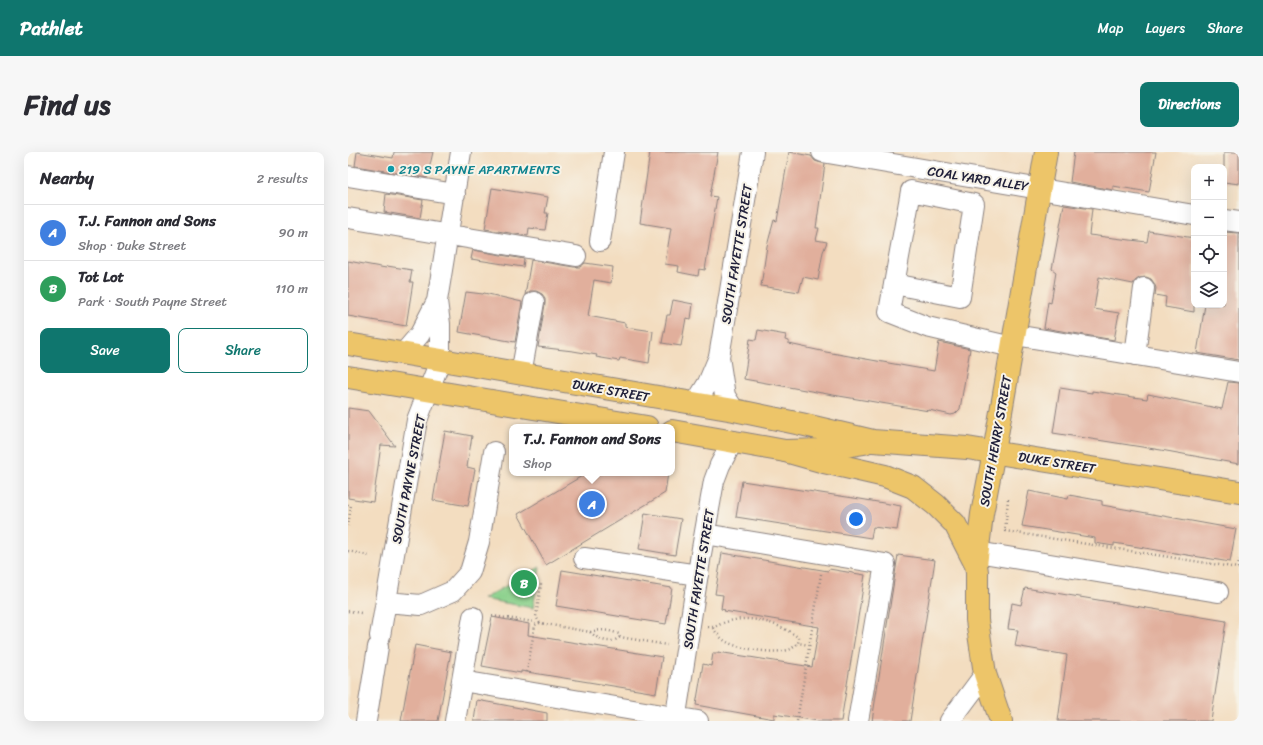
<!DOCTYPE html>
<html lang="en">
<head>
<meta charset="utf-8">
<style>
  body { margin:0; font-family:Sriracha,sans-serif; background:#f7f7f7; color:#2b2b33 }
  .controls { position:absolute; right:12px; top:12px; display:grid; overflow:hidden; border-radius:8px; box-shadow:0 4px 16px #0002 }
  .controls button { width:36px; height:36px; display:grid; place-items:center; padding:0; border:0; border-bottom:1px solid #e1e1e2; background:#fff; color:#2b2b33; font:20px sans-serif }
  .you { position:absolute; left:508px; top:367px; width:14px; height:14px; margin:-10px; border:3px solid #fff; border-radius:50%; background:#1a73e8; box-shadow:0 0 0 6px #1a73e833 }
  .badge { display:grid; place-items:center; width:26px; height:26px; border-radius:50%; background:#0f766e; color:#fff; font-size:13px; font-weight:700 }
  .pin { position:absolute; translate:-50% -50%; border:2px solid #fff; box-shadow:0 1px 4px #0006 }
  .popup { position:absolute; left:161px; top:272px; width:166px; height:52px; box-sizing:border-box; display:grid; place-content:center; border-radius:8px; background:#fff; filter:drop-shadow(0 1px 3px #0005); font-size:13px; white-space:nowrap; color:#7c7c81 }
  .popup b { font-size:15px; color:#2b2b33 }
  .popup::after { content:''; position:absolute; left:50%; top:100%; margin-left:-8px; border:8px solid transparent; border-top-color:#fff }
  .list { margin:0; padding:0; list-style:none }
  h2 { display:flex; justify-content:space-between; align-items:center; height:52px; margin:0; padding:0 16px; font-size:17px }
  h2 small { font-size:13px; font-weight:400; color:#7c7c81 }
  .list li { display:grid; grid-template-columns:26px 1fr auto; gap:12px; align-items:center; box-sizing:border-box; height:56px; padding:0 16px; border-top:1px solid #e1e1e2 }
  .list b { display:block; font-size:15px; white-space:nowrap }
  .list p { margin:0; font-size:13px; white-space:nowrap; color:#7c7c81 }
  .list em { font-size:13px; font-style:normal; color:#7c7c81 }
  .actions { display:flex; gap:8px; padding:12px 16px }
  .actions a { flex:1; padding:9px 0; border:1px solid #0f766e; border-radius:8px; text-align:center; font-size:14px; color:#0f766e }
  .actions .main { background:#0f766e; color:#fff }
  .icon { flex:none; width:22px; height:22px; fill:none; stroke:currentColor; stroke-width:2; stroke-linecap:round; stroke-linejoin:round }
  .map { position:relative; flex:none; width:891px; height:569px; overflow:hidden; border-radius:8px }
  header { display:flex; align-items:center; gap:24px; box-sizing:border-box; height:56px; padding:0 20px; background:#0f766e; color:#fff }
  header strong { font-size:19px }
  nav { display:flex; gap:22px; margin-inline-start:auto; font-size:14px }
  .intro { display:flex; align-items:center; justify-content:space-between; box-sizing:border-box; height:96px; padding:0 24px }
  h1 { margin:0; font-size:28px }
  .button { padding:10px 18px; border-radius:8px; background:#0f766e; color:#fff; font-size:14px; font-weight:700 }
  main { display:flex; gap:24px; padding:0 24px }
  aside { flex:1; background:#fff; border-radius:8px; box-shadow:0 4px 16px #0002 }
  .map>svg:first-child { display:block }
  .green { fill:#89d08a; stroke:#567962 }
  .building { fill:#e1af9c }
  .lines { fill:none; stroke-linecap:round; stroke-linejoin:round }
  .minor-casing { stroke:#8a807e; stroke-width:22 }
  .major-casing { stroke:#8a807e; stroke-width:24 }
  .highway-casing { stroke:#8a807e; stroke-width:24 }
  .path { stroke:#8a807e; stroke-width:2.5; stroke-dasharray:1 3; stroke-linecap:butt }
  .minor { stroke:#fff; stroke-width:20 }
  .major { stroke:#edc569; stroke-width:22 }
  .highway { stroke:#edc569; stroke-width:22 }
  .culture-dot { fill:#0f9aa8; stroke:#f7f3e8; stroke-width:1.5 }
  .labels { text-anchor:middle; stroke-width:4; stroke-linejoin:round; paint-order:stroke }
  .culture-label { font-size:13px; fill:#0d838f; stroke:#f7f3e8; text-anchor:start }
  .street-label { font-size:13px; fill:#22223b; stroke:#f7f3e8 }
</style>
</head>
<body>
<header>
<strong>Pathlet</strong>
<nav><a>Map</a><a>Layers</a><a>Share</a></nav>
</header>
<div class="intro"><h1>Find us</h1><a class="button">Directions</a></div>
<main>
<aside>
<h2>Nearby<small>2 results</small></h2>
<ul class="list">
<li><span class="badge" style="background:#3f7fe0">A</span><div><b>T.J. Fannon and Sons</b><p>Shop · Duke Street</p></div><em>90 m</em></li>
<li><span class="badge" style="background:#2e9e5b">B</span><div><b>Tot Lot</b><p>Park · South Payne Street</p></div><em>110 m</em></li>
</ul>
<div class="actions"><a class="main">Save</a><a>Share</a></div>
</aside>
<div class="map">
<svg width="891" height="569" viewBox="0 0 891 569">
  <rect width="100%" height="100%" fill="#f7f3e8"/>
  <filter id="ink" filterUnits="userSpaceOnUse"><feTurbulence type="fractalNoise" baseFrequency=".025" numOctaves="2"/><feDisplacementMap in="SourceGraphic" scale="8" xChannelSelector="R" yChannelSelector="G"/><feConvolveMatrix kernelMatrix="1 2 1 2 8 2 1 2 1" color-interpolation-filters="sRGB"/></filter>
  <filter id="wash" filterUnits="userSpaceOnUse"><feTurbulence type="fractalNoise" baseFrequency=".012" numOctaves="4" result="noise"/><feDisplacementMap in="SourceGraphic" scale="16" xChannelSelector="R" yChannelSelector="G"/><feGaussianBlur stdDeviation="0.9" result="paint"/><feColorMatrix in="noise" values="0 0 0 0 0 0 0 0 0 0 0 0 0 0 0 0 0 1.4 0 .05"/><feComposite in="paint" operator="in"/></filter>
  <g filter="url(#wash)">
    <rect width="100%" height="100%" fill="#f3ddc0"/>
    <!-- green -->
    <path class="green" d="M192 415 185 456 135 447Z"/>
    <g id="blocks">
      <!-- building -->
      <path class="building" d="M9 0 45 6 46 0H85L79 26 7 14Z
        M302 0H370L362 44 369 45 357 118 351 117 350 124 330 120 331 114 317 112 323 76 292 71Z
        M441 0 463 4 467 9 477 12 468 76H471L468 88 479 90 475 100 470 128 455 125 451 140 413 134 419 94 426 68 429 69Z
        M726 0H808L801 40 765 34V38L722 30Z
        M876 0H891V32L876 30Z
        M144 36 200 45 197 61H200L197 78 181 76 180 84 137 77Z
        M38 42 75 48 72 66 36 60Z
        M716 53 744 57 741 83 799 90 801 79 846 86V160L817 155 818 145 807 143 808 136 806 131 803 127 798 125 791 126 787 129 785 132 751 125 746 157 771 161 766 188 696 176 700 150 703 151 708 120 704 117Z
        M876 80 891 81V208L849 201 857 153H876Z
        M125 98 176 107 175 115 123 107Z
        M183 108 226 115H232L237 111 265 115 263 131 246 128 240 164 277 171V175L305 179 301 211 272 206 271 209 248 205 249 203 225 199 190 195 197 152V146L194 142 188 139H182L177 143Z
        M0 109 38 116 39 114 64 118 62 130H65L58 174 0 164Z
        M118 140 135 142 136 141 174 150 167 190 111 180Z
        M325 148 345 152 343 167 338 166 333 194 314 191 319 163H322Z
        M410 178 438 183 437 188 441 189V192L478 200 586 219 591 190 622 197 612 257 607 262 603 263 581 258V259L485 243 396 227 402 187 408 188Z
        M880 230 891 231V312L813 298 705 281 712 236 744 241V239L799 247 800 242 874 257Z
        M0 256 21 259 47 294 33 293 25 350 0 346Z
        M97 279 124 284 119 315 127 317 120 354 85 348Z
        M239 321H320L317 341 198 413 170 362Z
        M394 329 512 347 553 354 549 378 525 375 523 386 388 365Z
        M681 339 720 347 721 343 754 349V353L888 377 882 410 766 391V394L747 391V386L674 374Z
        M297 361 333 367 327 403 291 397Z
        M374 401 480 419 481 417 517 423 493 569H470L426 562V567L348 553 355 512 363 514 365 501H370V500L464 515 471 475 376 459 377 458 373 457 375 443 367 442Z
        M550 403 587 408 578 466 562 569H524Z
        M214 418 324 436 318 472 208 454Z
        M677 436 878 469 863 569H710L719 503 667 494 670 478 660 477 664 451 673 453Z
        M144 465 181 472 180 483 314 505 308 541 173 519V521L134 514Z
        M67 493 103 500 90 569H53Z
        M129 548 199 561V569H126Z"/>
    </g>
  </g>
  <g filter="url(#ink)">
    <use href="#blocks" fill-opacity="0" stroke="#8a807e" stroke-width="1"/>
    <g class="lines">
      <defs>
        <path id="minor" d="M474 0 846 63
          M0 24 107 42
          M0 66 228 104
          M876 68 891 70
          M252 89 266 0
          M546 132 612 145 626 52 563 39 541 160 579 175 664 195
          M667 183 891 220
          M55 202 72 182 89 149 113 0
          M787 203 796 136
          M371 205 377 244 386 258
          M173 222 186 150
          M347 252 360 231 371 205 405 0
          M357 382 537 412 510 569
          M629 400 870 440
          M236 406 350 423
          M38 450 73 453 105 439 122 420 131 390 146 300
          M32 484 69 268 92 209V172L89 149
          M114 529 350 569
          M18 569 30 495
          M107 569 125 465
          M327 569 353 402 366 329 372 313 385 289
          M602 569 637 522"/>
        <path id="major" d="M0 192 386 258 453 272 525 289 619 296 891 340
          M0 225 299 275
          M324 279 437 299 474 298 516 291"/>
        <path id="highway" d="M437 299 476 310 537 324 565 335 588 353 607 372 628 413
          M653 569 637 522 629 468V420L628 413 634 362 646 300 698 0"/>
      </defs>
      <!-- minor casing -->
      <use href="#minor" class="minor-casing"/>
      <!-- major casing -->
      <use href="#major" class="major-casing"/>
      <!-- highway casing -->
      <use href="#highway" class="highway-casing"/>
      <!-- path -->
      <path class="path" d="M660 347 657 379 890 416 891 408
        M0 353H3L0 374
        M0 399 22 404
        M0 459 13 461
        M144 464 187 470
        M192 471 188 465 193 432
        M360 475C368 476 371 472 378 470 403 462 431 471 451 486L450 491 461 493
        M365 476C369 482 374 488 381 491 393 497 429 503 443 497 445 496 448 493 450 491
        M242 480C251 488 262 493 272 485
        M179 520 187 473 192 471 242 480C252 477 261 478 271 482L272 485 319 493
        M449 569 473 422"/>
      <!-- minor -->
      <use href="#minor" class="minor"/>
      <!-- major -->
      <use href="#major" class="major"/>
      <!-- highway -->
      <use href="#highway" class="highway"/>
    </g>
  </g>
  <!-- markers -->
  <circle class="culture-dot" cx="43" cy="17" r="4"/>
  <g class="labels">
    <!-- culture labels -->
    <g class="culture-label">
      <text x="51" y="22">219 S PAYNE APARTMENTS</text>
    </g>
    <!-- street labels -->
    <g class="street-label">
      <text transform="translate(630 26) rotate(9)" y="5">COAL YARD ALLEY</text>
      <text transform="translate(388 102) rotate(-81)" y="5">SOUTH FAYETTE STREET</text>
      <text transform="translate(263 238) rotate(10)" y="5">DUKE STREET</text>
      <text transform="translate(647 289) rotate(-80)" y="5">SOUTH HENRY STREET</text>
      <text transform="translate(709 310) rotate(9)" y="5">DUKE STREET</text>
      <text transform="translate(60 327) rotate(-79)" y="5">SOUTH PAYNE STREET</text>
      <text transform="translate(350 427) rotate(-81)" y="5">SOUTH FAYETTE STREET</text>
    </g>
  </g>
</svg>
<div class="controls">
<button>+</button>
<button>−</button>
<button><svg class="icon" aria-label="locate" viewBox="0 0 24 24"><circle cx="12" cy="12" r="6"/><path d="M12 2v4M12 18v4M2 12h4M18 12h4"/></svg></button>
<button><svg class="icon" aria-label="layers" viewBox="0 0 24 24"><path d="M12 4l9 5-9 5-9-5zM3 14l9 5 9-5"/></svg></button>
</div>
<div class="you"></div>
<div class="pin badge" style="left:244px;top:352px;background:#3f7fe0">A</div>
<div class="popup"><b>T.J. Fannon and Sons</b>Shop</div>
<div class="pin badge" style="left:176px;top:431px;background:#2e9e5b">B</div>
</div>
</main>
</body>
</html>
